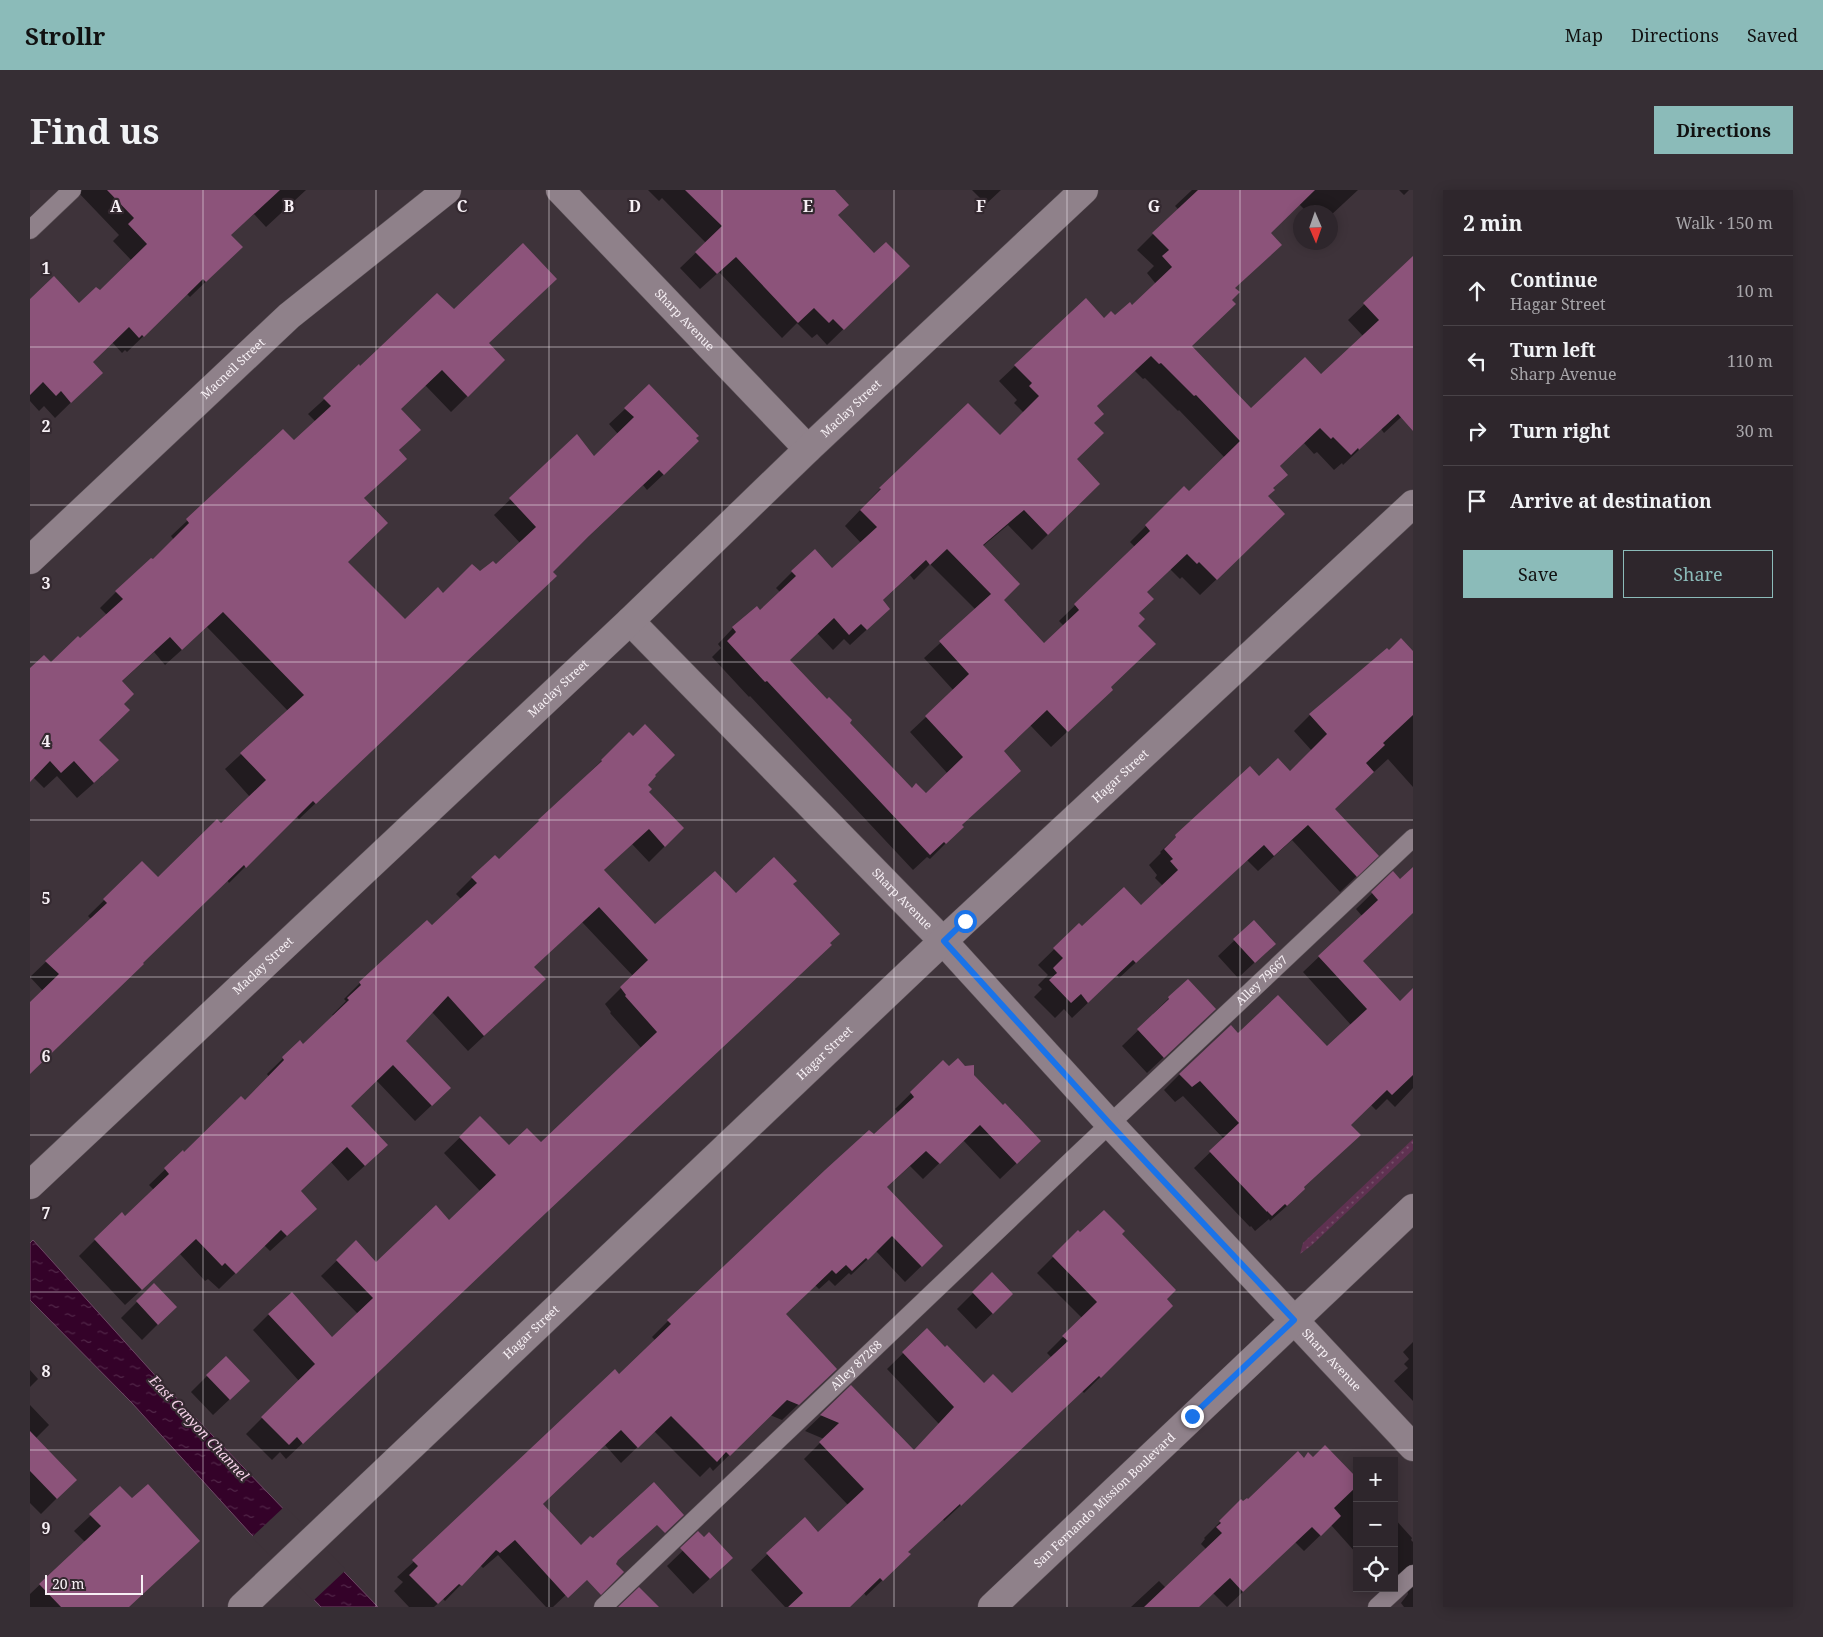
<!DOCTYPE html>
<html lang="en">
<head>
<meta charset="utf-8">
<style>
  body { margin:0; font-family:"Noto Serif",serif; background:#362e34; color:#f1f3f6 }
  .controls { position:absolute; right:15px; bottom:15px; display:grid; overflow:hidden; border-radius:0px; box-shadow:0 2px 12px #0003 }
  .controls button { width:45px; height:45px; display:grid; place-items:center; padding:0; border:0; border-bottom:1px solid #494348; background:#2e262c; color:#f1f3f6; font:25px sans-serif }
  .compass { position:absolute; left:1263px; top:15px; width:45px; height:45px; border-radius:50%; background:#2e262c; box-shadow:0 2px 12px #0003; rotate:178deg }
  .scale { position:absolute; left:15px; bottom:12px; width:98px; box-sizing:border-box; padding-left:5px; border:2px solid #f7f0f5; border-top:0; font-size:14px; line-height:18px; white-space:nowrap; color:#f7f0f5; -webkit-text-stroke:4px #342930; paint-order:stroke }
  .stop { position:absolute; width:15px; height:15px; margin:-11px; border:4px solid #1a73e8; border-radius:50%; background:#fff }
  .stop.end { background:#1a73e8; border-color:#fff; box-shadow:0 1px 5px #0008 }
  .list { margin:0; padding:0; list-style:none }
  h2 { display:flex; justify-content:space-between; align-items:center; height:65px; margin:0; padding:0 20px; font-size:21px }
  h2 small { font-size:16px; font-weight:400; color:#a7a5a9 }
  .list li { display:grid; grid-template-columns:32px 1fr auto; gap:15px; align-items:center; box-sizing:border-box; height:70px; padding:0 20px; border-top:1px solid #494348 }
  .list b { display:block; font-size:19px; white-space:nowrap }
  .list p { margin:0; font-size:16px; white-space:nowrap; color:#a7a5a9 }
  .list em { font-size:16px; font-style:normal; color:#a7a5a9 }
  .actions { display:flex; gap:10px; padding:15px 20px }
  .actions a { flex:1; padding:11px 0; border:1px solid #8bbbb9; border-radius:0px; text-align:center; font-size:18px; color:#8bbbb9 }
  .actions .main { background:#8bbbb9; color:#111 }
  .icon { flex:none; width:28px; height:28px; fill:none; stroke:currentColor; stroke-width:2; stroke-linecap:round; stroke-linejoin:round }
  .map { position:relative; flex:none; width:1383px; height:1417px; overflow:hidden; border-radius:0px }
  header { display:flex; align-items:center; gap:30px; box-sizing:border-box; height:70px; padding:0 25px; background:#8bbbb9; color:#111 }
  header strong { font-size:24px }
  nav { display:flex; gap:28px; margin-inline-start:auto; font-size:18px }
  .intro { display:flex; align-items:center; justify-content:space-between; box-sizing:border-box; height:120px; padding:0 30px }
  h1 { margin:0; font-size:35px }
  .button { padding:12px 22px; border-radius:0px; background:#8bbbb9; color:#111; font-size:18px; font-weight:700 }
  main { display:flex; gap:30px; padding:0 30px }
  aside { flex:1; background:#2e262c; border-radius:0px; box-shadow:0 2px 12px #0003 }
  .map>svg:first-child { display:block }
  .green { fill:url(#green-dots) }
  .water { fill:url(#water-ripples); stroke:#6e4966 }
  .pier { fill:#3e333a }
  .shadow { fill:#0007; fill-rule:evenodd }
  .building { fill:#8c537a; fill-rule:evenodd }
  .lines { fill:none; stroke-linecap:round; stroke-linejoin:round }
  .lane-casing { stroke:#5c5258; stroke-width:19 }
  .street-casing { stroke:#5c5258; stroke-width:29 }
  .secondary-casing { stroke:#5c5258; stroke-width:29 }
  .lane { stroke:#8f818a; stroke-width:18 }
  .street { stroke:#8f818a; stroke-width:28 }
  .secondary { stroke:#8f818a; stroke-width:28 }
  .route { stroke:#1a73e8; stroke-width:6 }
  .grid { fill:none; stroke:#f7f0f5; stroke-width:1; stroke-opacity:0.55 }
  .labels { text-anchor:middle; stroke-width:4.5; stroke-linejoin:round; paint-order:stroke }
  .street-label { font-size:12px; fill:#f7f0f5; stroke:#342930 }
  .water-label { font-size:14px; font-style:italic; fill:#f6d3e9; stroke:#342930 }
  .grid-label { font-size:16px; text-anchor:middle; font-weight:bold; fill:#f7f0f5; stroke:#342930; stroke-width:4.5; stroke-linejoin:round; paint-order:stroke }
</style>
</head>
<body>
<header>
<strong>Strollr</strong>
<nav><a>Map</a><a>Directions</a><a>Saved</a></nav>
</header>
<div class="intro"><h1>Find us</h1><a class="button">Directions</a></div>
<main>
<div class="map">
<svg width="1383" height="1417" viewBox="0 0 1383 1417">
  <defs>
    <pattern id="green-dots" width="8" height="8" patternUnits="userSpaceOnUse" patternTransform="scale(1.25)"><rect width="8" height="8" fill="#5f3151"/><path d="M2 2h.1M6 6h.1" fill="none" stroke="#774f6b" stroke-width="1.8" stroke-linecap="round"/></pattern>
    <pattern id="water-ripples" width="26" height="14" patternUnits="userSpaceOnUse" patternTransform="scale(1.25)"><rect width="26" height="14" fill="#340229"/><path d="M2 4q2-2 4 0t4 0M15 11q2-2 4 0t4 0" fill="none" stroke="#522749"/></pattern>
  </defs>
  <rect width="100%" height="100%" fill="#3e333a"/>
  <!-- green -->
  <path class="green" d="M1383 949V960L1282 1055 1270 1064 1273 1053Z"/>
  <!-- water -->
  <path class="water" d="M3 1050 131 1192 348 1417H291L220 1343 102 1213 0 1110V1053Z"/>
  <!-- pier -->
  <path class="pier" d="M255 1316 316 1380 283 1411 222 1347Z"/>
  <!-- shadow -->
  <path class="shadow" d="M46 0H276L236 37 224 24 200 45 195 73 160 107 157 104 97 162 95 160 92 163 82 152 61 173 71 183 25 228 14 216 9 221 0 211V111L49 115 70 102 102 71 83 51 89 45Z
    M618 0H803L807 25 844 65 878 76 797 155 787 144 782 148 767 133 752 148 689 82 670 99 650 78 676 53 632 8 629 11Z
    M942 0H971L956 14Z
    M1162 0H1328L1300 26V22H1277L1269 14 1239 43 1204 98 1160 157 1221 220 1291 186 1333 146 1318 130 1383 68V216L1354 243 1351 239 1313 275 1312 273 1304 280 1287 262 1284 264 1274 253 1249 277 1242 298 1237 306 1238 340 1170 405 1152 387 1150 389 1140 379 1116 402 1108 423 1106 436 1079 497 1066 515 1021 557 1000 535 972 561 990 581 931 636 916 653 900 669 897 667 883 680 720 506 719 507 682 467 691 458 688 454 703 438 730 421 750 402 746 398 762 382 802 379 831 353 815 336 850 299 970 247 994 223 984 213 987 210 969 191 985 176 1074 129 1085 127 1102 117 1126 94 1117 83 1124 76 1107 60 1148 19 1145 16ZM1104 180 1113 189 1115 188 1148 221 1149 220 1195 268 1159 303 1154 298 1100 352 1105 357 1029 431 1034 436 1014 454 972 411 953 356 978 335 1002 360 1053 310 1045 270 1063 233 1066 217ZM900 374 946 420 894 468 924 501 880 542 918 584 896 605 881 600 758 470 787 443 803 460 814 449 820 455 859 419 852 411 880 385 884 390Z
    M1369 0H1379L1374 5Z
    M457 153 474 170 421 222 395 195 370 219 389 240 368 261 359 284 333 309 317 372 375 431 413 404 450 383 466 376 490 353 464 325 547 246 564 267 588 244 579 234 595 219 652 267 617 300 613 295 521 382 509 401 269 629 266 626 199 693 197 690 0 883V814L13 801 0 787 61 729 58 726 112 673 128 689 191 635 220 607 195 579 258 521 177 437 135 475 124 462 91 492 93 514 67 550 72 586 47 608 27 586 14 598 3 587 0 590V484L21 474 77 425 70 418 86 402 123 371 144 350 141 346 253 241 264 252 286 232 278 224 330 177Z
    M1357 459 1359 461 1383 463V597L1358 569 1304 619 1331 682 1310 702 1262 650 1228 681 1217 670 1089 788 1087 785 1042 828 1034 819 1025 828 1004 807 1012 799 1008 795 1018 785 1008 775 1049 735 1052 738 1111 717 1133 696 1125 688 1127 685 1119 675 1131 663 1130 662 1220 578 1229 588 1260 583 1282 561 1264 541 1280 525Z
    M599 544 617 602 653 638 619 672 602 654 573 681 625 736 706 704 744 668 499 1038 256 1269 250 1262 242 1270 216 1244 269 1191 223 1140 239 1124 302 1149 328 1124 291 1086 326 1052 346 1074 419 1032 450 1001 414 963 450 928 479 957 511 953 612 859 580 823 581 822 575 814 603 786 552 732 503 777 498 805 438 861 402 822 374 851 403 914 385 931 346 890 319 916 340 971 318 991 301 972 270 1002 286 1019 240 1061 234 1055 189 1099 178 1089 175 1091 150 1064 95 1115 49 1066 65 1050 95 1028 124 1000 119 995 153 962 154 963 215 912 239 887 237 884 270 852 273 855 304 826 302 825 316 811 314 809 330 793 402 737 432 710 426 704 442 688 469 671Z
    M1363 683 1370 691 1383 698V722L1331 772 1370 813 1383 800V898L1365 917 1357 909 1346 920 1341 915 1320 935 1258 1015 1240 1031 1239 1029 1225 1041 1221 1036 1220 1037 1164 978 1194 949 1153 906 1145 912 1134 900 1150 884 1208 844 1297 858 1321 835 1273 782 1332 726 1326 719Z
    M1224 732 1244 754 1208 788 1188 766Z
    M1139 808 1168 835 1117 883 1092 856 1124 825 1123 824Z
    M913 872 919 878 943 886 993 967 970 989 933 950 893 989 880 976 856 998 912 1056 875 1092 846 1061 821 1085 819 1083 805 1096 799 1090 789 1099 785 1095 755 1124 789 1195 752 1230 740 1225 683 1281 680 1277 670 1287 624 1241 591 1273 575 1255 512 1315 562 1380 523 1417H516L468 1365 453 1378 450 1375 415 1411 413 1409 404 1417H379L364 1401 373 1392 367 1387 589 1186 626 1151 622 1147 638 1131 869 923 865 919Z
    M1048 1042 1050 1044H1090L1142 1116 1054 1203 1052 1201 914 1331 913 1329 877 1362 863 1380 836 1406 834 1403 819 1417H755L721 1380 774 1329 788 1343 818 1315 774 1269 794 1249 775 1241 821 1197 883 1262 909 1234 857 1179 897 1140 954 1195 981 1205 1022 1168 1017 1163 1052 1128 1007 1083Z
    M962 1084 966 1120 946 1139 927 1119Z
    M107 1112 145 1117 112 1150 91 1128Z
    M1383 1152V1211L1364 1191 1378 1178 1374 1174 1379 1169 1373 1162Z
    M0 1180 8 1189 0 1197Z
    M177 1186 202 1207 183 1225 161 1202Z
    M0 1215 19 1235 6 1248 45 1290 11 1324 0 1313Z
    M1282 1268 1327 1289V1364L1301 1335 1274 1361 1265 1352 1197 1417 1183 1403 1168 1417H1101L1129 1391 1136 1398 1177 1360 1171 1354 1175 1349 1174 1348 1211 1311H1218L1273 1269Z
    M90 1298 99 1417H0V1404L55 1352 44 1341Z
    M1364 1328 1382 1348 1381 1350 1383 1352V1417H1374L1371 1413 1378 1404 1375 1393 1370 1390 1364 1389Z
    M670 1344 674 1348 685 1384 663 1404 637 1376Z"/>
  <!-- building -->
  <path class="building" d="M77 0H250L201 45 213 57 176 92 173 89 114 147 112 145 109 148 99 137 63 172 73 183 41 213 31 201 26 206 13 192 0 205V109L24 86 49 113 66 97 70 100 117 54 98 34 104 28Z
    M655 0H805L819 15 808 25 844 63 856 52 880 76 814 140 803 129 799 133 784 118 768 133 706 67 687 84 665 62 692 36Z
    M1168 0H1285L1241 43 1252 55 1205 98 1210 102 1202 110 1206 114 1162 156 1221 218 1275 167 1291 184 1349 130 1333 113 1383 66V241L1368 224 1329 260 1328 258 1321 265 1303 247 1301 249 1290 238 1250 276 1258 285 1243 298 1245 300 1238 306 1255 324 1187 390 1169 372 1167 374 1157 364 1117 402 1124 409 1109 423 1115 429 1108 436 1126 454 1081 497 1083 500 1038 542 1017 520 974 561 991 581 932 635 934 637 916 654 914 652 900 665 737 491 735 492 697 451 706 442 702 437 727 416 730 420 766 386 761 381 785 359 802 378 847 337 830 320 851 299 849 298 938 213 970 245 1009 206 999 196 1002 193 984 175 1056 108 1074 128 1081 121 1085 125 1100 112 1102 115 1142 77 1132 66 1139 60 1122 43ZM1121 166 1129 174 1131 173 1164 206 1166 205 1210 251 1159 301 1154 296 1115 335 1120 341 1044 414 1049 420 1014 453 974 410 990 394 953 355 994 320 1018 345 1070 294 1047 269 1074 243 1064 233 1074 224 1067 216ZM917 359 961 404 909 451 939 484 895 526 933 567 896 603 886 593 882 598 820 533 822 530 799 507 797 509 760 470 804 428 819 445 831 434 837 440 860 419 853 410 896 370 900 375Z
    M493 53 527 89 459 153 475 170 438 207 412 180 371 219 391 240 369 260 377 269 334 308 358 333 318 372 375 429 408 397 413 403 442 374 450 381 463 371 466 374 506 337 479 308 547 244 564 266 604 227 594 218 619 194 669 246 666 248 669 251 634 285 629 280 558 347 523 382 527 386 286 614 283 611 216 678 214 675 113 773 114 774 0 884V812L29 784 15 771 77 713 73 709 112 671 128 687 187 629 191 633 236 590 210 563 274 505 193 422 152 460 140 447 92 491 104 504 94 514 100 520 69 550 89 570 64 593 44 571 31 583 20 571 0 592V478L14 465 21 472 48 446 50 448 93 409 85 401 121 368 123 369 159 333 156 329 253 239 264 250 301 216 293 208 329 174 330 176 407 103 424 119Z
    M1371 448 1383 461V525L1353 553 1355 555 1336 573 1344 582 1305 619 1349 666 1327 687 1278 635 1244 666 1234 655 1106 773 1103 770 1058 813 1051 804 1041 813 1019 790 1027 783 1023 778 1033 768 1023 758 1049 733 1052 736 1094 697 1111 715 1148 680 1140 671 1143 669 1134 659 1146 647 1145 645 1220 576 1229 586 1248 568 1260 581 1297 544 1279 524 1357 458 1359 460Z
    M615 534 645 565 625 585 626 586 618 595 622 599 619 602 654 638 635 657 619 639 574 680 625 734 685 681 706 703 744 667 767 691 763 694 810 744 800 753 802 755 517 1022 273 1254 267 1247 259 1255 231 1227 285 1174 238 1124 262 1102 302 1147 343 1108 306 1070 326 1050 346 1072 406 1015 419 1030 466 985 429 947 450 926 479 955 497 938 511 952 627 842 595 806 596 805 590 797 618 770 569 717 504 777 516 789 454 846 418 806 376 851 421 898 402 916 363 875 321 916 358 955 335 976 317 957 271 1001 287 1019 257 1046 251 1040 206 1084 195 1073 192 1076 166 1049 112 1100 64 1049 92 1022 95 1026 139 984 134 978 153 960 154 962 211 906 215 910 254 870 252 867 270 850 273 854 319 810 317 808 331 795 329 792 355 768 397 730 402 735 447 693 441 687 465 665 469 669 509 631 508 630 572 571 571 570 599 542 603 546Z
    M1383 677V723L1333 771 1370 811 1383 798V885L1362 905 1357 900 1321 935 1331 945 1274 997 1275 999 1257 1016 1255 1014 1242 1026 1237 1021V1022L1179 961 1209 933 1170 891 1162 897 1149 884 1201 835 1208 843 1248 805 1297 856 1337 819 1288 766 1348 710 1341 702 1363 681 1370 689Z
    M1224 730 1246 754 1225 773 1203 749Z
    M1158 789 1186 819 1134 868 1107 839 1139 809 1138 807Z
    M928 868 935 876 944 875V885L973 915 975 913 1011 951 987 974 950 935 910 974 896 961 857 997 913 1056 892 1077 862 1046 838 1070 836 1068 822 1081 816 1075 806 1084 802 1080 756 1124 807 1179 769 1215 757 1210 700 1266 696 1262 687 1272 641 1226 608 1258 591 1240 513 1314 551 1355 560 1346 563 1348 624 1292 654 1325 635 1343 627 1335 588 1370 586 1374 594 1382 571 1405 557 1390 538 1408 485 1350 470 1363 466 1360 432 1396 429 1394 408 1414 379 1385 388 1376 382 1370 585 1179 589 1184 641 1134 637 1130 795 980 839 940 844 944 884 907 880 902 913 870 919 876Z
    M1074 1020 1095 1041 1092 1044 1146 1100 1137 1109 1143 1116 1071 1188 1069 1186 931 1316 930 1314 878 1362 881 1364 853 1391 850 1388 820 1417H758L773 1403 736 1363 775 1327 788 1342 834 1299 789 1252 809 1233 790 1225 821 1195 884 1260 924 1217 872 1162 897 1138 915 1157 917 1155 954 1193 963 1184 982 1203 1038 1151 1032 1146 1067 1112 1022 1066 1048 1040 1050 1042Z
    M962 1082 983 1104 963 1124 942 1102Z
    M124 1093 147 1117 128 1135 106 1111Z
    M196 1166 220 1191 200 1210 176 1185Z
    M0 1241 47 1290 27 1309 0 1281Z
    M1295 1255 1327 1288V1296L1304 1318 1311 1326 1291 1346 1282 1337 1213 1402 1200 1388 1169 1417H1114L1192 1343 1186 1337 1191 1333 1189 1331 1211 1309 1213 1311 1217 1308 1218 1309 1268 1261 1274 1268 1278 1262 1283 1267Z
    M118 1294 170 1351 99 1417H31L9 1394 71 1336 59 1324 90 1296 102 1308Z
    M668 1341 674 1347 679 1342 703 1368 680 1389 650 1358Z
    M609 1397 629 1417H588Z"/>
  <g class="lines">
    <defs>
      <g id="lane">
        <path d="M0 40 42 0"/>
        <path id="s1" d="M573 1417 1048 964 1383 648"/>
        <path d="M1347 1417 1383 1384"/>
      </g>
      <g id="street">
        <path id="s2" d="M530 0 778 259"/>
        <path id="s3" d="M0 370 259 126 417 0"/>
        <path id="s4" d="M600 431 913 751 1080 934 1383 1257"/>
        <path id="s5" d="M0 995 600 431 778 259 1054 0"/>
        <path id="s6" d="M212 1417 913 751 1383 314"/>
      </g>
      <g id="secondary">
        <path id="s7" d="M962 1417 1383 1018"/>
      </g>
    </defs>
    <!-- lane casing -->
    <use href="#lane" class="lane-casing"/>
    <!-- street casing -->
    <use href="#street" class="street-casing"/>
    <!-- secondary casing -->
    <use href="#secondary" class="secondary-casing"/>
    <!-- lane -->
    <use href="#lane" class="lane"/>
    <!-- street -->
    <use href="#street" class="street"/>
    <!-- secondary -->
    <use href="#secondary" class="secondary"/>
  </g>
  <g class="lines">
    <!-- route -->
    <path class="route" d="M935 731 914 751 1080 934 1264 1130 1162 1226"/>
  </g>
  <!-- grid -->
  <path class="grid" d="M173 0V1417M346 0V1417M519 0V1417M692 0V1417M864 0V1417M1037 0V1417M1210 0V1417M0 157H1383M0 315H1383M0 472H1383M0 630H1383M0 787H1383M0 945H1383M0 1102H1383M0 1260H1383"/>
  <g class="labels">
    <!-- street labels -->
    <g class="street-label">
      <text dy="4" stroke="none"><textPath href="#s2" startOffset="180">Sharp Avenue</textPath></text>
      <text dy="4" stroke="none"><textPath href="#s3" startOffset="279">Macneil Street</textPath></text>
      <text dy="4" stroke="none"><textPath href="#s5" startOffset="1130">Maclay Street</textPath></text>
      <text dy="4" stroke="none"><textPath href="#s5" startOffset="725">Maclay Street</textPath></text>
      <text dy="4" stroke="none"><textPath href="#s6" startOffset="1209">Hagar Street</textPath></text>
      <text dy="4" stroke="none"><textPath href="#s4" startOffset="389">Sharp Avenue</textPath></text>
      <text dy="4" stroke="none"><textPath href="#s5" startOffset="320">Maclay Street</textPath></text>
      <text dy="4" stroke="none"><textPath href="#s1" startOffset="909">Alley 79667</textPath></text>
      <text dy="4" stroke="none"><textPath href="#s6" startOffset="804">Hagar Street</textPath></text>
      <text dy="4" stroke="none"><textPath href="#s6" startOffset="399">Hagar Street</textPath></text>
      <text dy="4" stroke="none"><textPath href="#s4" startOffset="1019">Sharp Avenue</textPath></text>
      <text dy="4" stroke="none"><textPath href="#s1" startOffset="350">Alley 87268</textPath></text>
      <text dy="4" stroke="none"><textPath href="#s7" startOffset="155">San Fernando Mission Boulevard</textPath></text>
    </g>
    <!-- water labels -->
    <g class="water-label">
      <text transform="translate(169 1238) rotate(47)" y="5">East Canyon Channel</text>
    </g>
  </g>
  <g class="grid-label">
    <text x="86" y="22">A</text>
    <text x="259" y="22">B</text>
    <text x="432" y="22">C</text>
    <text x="605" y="22">D</text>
    <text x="778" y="22">E</text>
    <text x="951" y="22">F</text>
    <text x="1124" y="22">G</text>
    <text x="16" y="84">1</text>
    <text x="16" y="242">2</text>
    <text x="16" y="399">3</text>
    <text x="16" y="557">4</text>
    <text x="16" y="714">5</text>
    <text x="16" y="872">6</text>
    <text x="16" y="1029">7</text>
    <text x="16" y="1187">8</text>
    <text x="16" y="1344">9</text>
  </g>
</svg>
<div class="controls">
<button>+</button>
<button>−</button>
<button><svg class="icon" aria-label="locate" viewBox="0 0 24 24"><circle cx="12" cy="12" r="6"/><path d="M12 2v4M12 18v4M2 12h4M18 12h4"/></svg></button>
</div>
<svg class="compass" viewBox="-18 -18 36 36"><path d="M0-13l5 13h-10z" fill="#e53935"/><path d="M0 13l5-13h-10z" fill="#a7a5a9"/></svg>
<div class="scale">20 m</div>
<div class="stop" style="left:935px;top:731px"></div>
<div class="stop end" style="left:1162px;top:1226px"></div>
</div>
<aside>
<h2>2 min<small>Walk · 150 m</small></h2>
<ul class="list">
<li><svg class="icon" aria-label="ahead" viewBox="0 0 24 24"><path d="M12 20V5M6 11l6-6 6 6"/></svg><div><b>Continue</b><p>Hagar Street</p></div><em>10 m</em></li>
<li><svg class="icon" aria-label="left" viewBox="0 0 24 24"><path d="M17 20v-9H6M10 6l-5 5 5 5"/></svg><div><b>Turn left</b><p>Sharp Avenue</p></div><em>110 m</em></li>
<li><svg class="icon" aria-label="right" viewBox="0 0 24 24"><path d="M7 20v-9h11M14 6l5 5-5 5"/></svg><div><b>Turn right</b></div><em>30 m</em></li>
<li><svg class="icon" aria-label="arrive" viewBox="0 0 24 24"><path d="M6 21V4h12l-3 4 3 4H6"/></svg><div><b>Arrive at destination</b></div></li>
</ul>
<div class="actions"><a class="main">Save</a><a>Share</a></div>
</aside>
</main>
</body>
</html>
